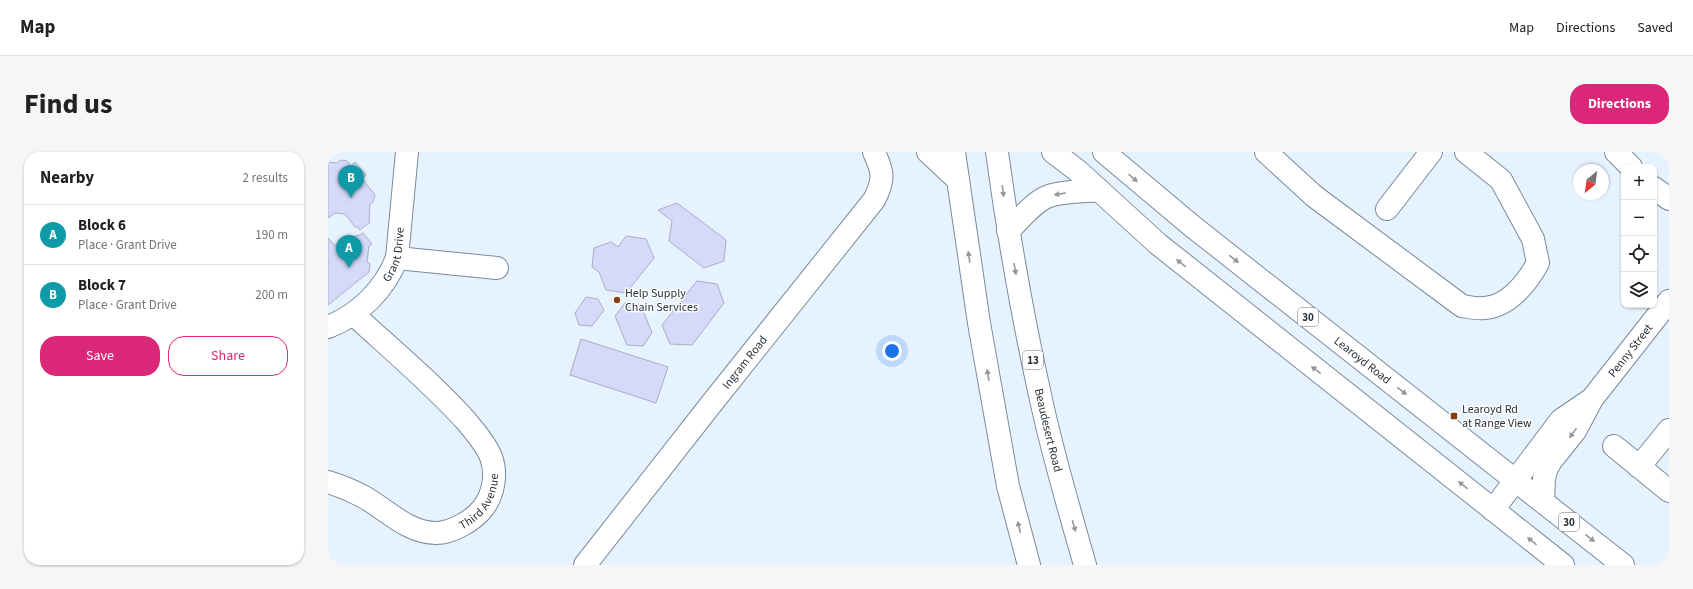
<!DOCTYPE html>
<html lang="en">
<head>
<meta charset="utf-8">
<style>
  body { margin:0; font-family:"Source Sans 3",sans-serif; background:#f6f6f6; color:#202124 }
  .controls { position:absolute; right:12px; top:12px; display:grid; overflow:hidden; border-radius:8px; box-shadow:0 1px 3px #0004 }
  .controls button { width:36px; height:36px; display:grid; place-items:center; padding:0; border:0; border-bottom:1px solid #e0e0e0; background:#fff; color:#202124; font:20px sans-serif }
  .compass { position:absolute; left:1245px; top:12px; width:36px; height:36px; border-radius:50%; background:#fff; box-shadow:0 1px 3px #0004; rotate:209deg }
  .you { position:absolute; left:564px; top:199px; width:14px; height:14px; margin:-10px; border:3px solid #fff; border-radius:50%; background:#1a73e8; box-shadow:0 0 0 6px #1a73e833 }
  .badge { display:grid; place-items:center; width:26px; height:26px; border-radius:50%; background:#db2777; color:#fff; font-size:13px; font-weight:700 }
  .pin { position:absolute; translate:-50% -33px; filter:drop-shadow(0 1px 2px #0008) }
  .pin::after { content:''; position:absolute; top:21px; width:14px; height:12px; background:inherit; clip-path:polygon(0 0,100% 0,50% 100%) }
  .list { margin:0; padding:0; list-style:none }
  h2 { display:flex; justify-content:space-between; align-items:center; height:52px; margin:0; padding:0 16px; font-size:17px }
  h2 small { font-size:13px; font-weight:400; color:#757577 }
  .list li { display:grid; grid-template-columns:26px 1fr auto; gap:12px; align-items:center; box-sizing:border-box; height:60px; padding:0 16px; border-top:1px solid #e0e0e0 }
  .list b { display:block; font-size:15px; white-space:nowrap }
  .list p { margin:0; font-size:13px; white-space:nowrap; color:#757577 }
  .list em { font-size:13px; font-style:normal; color:#757577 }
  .actions { display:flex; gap:8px; padding:12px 16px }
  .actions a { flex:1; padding:9px 0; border:1px solid #db2777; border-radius:16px; text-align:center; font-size:14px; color:#db2777 }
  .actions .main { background:#db2777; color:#fff }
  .icon { flex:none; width:22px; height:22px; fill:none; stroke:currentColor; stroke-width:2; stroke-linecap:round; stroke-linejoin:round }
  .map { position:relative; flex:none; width:1341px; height:413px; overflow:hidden; border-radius:16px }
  header { display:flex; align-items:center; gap:24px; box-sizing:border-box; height:56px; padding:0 20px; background:#fff; border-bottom:1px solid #e0e0e0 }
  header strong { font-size:19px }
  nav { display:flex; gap:22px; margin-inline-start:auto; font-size:14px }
  .intro { display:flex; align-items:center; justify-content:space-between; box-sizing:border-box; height:96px; padding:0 24px }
  h1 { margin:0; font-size:28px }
  .button { padding:10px 18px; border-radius:16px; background:#db2777; color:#fff; font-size:14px; font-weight:700 }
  main { display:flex; gap:24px; padding:0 24px }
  aside { flex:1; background:#fff; border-radius:16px; box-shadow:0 1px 3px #0004 }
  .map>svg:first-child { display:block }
  .building { fill:#d5dafa; stroke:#a9adc4 }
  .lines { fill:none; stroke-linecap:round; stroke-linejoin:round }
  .minor-casing { stroke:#798b9c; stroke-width:24 }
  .major-casing { stroke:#798b9c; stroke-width:24 }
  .highway-casing { stroke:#798b9c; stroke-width:24 }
  .minor { stroke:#fff; stroke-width:22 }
  .major { stroke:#fff; stroke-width:22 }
  .highway { stroke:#fff; stroke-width:22 }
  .oneway { fill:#94989c }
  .poi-dot { fill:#844014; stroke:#fff; stroke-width:1.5 }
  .labels { text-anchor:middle; stroke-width:3; stroke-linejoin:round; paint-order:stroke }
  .shield { fill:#fff; stroke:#6a7074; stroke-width:1 }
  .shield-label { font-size:11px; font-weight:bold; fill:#2a3239 }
  .street-label { font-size:12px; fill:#2a3239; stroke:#fff }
  .poi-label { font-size:12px; fill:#2a3239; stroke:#fff; text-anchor:start }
</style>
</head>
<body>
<header>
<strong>Map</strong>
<nav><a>Map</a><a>Directions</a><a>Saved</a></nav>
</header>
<div class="intro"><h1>Find us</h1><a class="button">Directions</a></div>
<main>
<aside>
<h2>Nearby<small>2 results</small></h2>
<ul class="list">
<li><span class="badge" style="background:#0f9aa8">A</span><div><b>Block 6</b><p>Place · Grant Drive</p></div><em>190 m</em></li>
<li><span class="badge" style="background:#0f9aa8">B</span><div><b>Block 7</b><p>Place · Grant Drive</p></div><em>200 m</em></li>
</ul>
<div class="actions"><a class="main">Save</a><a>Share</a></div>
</aside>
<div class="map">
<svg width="1341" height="413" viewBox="0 0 1341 413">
  <rect width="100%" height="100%" fill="#e6f3fe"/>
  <!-- building -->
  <path class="building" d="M13 8 19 9 23 14 27 10 38 23 34 27 47 43 45 50 42 52 41 68 42 70 32 78 30 75H27L17 62 7 61 0 66V10L9 11Z
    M349 51 398 88 396 109 376 116 341 89 344 69 330 58Z
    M35 81 44 92 41 94 39 110 42 112 41 120 0 153V86L7 94H15L27 84 32 83Z
    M298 84 318 87 326 106 298 141 278 138 271 120 264 115 266 96 283 90 290 95Z
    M369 129 389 132 396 151 364 193 342 192 334 173Z
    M258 145 270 147 276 158 264 174 251 173 247 161Z
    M297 151 313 153 324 181 315 194 299 193 287 164Z
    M253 187 340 215 328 251 242 223Z"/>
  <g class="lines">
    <defs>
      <g id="minor">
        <path d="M938 0 986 44 1134 154C1141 155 1149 157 1156 156 1180 155 1199 131 1210 111L1205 87 1173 28 1138 0"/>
        <path d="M1288 0 1303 15"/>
        <path d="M1326 36 1341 47"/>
        <path d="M1059 57 1103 0"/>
        <path d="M69 106 169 116"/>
        <path id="s1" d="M0 175C31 163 57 137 69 106L79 0"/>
        <path d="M1286 294 1341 339"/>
        <path d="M1311 315 1341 278"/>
        <path id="s2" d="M0 330C13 334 25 339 36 345 59 358 80 381 108 381 124 381 146 368 155 356 166 342 169 321 163 305 158 292 147 280 139 270 104 231 63 197 25 162"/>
        <path id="s3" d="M1215 349 1216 327 1218 318 1223 309 1247 279 1264 247 1341 149"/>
        <path d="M1165 358 1233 268 1261 249"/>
        <path id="s4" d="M257 413 384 251 546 48C557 27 555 20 546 0"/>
      </g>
      <g id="major">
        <path d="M725 0 750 19 830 92 1235 413"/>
        <path id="s5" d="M776 0 864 74 1295 413"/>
      </g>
      <g id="highway">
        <path d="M600 0 630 28"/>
        <path d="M626 0 651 171 667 261 680 334 701 413"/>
        <path id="s6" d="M669 0C680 81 694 162 712 243 724 300 741 357 757 413"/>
        <path d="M680 79C692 68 705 50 721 44 736 39 755 40 771 38"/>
      </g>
    </defs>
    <!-- minor casing -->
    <use href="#minor" class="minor-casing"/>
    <!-- major casing -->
    <use href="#major" class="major-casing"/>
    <!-- highway casing -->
    <use href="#highway" class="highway-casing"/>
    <!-- minor -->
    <use href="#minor" class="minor"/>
    <!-- major -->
    <use href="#major" class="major"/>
    <!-- highway -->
    <use href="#highway" class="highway"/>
  </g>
  <!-- one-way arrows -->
  <defs><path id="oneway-solid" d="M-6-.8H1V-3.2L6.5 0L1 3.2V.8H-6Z"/></defs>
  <g class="oneway">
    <use href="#oneway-solid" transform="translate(805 26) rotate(41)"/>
    <use href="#oneway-solid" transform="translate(675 39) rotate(82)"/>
    <use href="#oneway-solid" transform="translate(732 42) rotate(171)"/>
    <use href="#oneway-solid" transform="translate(641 105) rotate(-98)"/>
    <use href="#oneway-solid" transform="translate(906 107) rotate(38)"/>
    <use href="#oneway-solid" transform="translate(853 111) rotate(-141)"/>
    <use href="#oneway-solid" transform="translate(687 117) rotate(80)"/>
    <use href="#oneway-solid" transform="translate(988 218) rotate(-142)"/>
    <use href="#oneway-solid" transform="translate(660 223) rotate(-100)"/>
    <use href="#oneway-solid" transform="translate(1074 239) rotate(38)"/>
    <use href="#oneway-solid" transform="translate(1245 281) rotate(126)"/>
    <use href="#oneway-solid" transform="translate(1135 333) rotate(-141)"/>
    <use href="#oneway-solid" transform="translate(746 374) rotate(74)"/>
    <use href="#oneway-solid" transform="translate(691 375) rotate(-104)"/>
    <use href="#oneway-solid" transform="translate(1262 386) rotate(38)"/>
    <use href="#oneway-solid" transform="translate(1204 389) rotate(-141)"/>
  </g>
  <!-- markers -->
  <g class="poi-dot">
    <circle cx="289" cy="148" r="4"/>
    <rect x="1122" y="260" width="8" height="8" rx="2"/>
  </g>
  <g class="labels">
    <!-- shield labels -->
    <g class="shield">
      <rect x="970" y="156" width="20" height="18" rx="3"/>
      <rect x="695" y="199" width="20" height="18" rx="3"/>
      <rect x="1231" y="361" width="20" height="18" rx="3"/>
    </g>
    <g class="shield-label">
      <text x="980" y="169">30</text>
      <text x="705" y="212">13</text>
      <text x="1241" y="374">30</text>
    </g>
    <!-- street labels -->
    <g class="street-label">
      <text dy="4" stroke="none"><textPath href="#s1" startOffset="103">Grant Drive</textPath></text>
      <text dy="4" stroke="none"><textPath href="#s3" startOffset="178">Penny Street</textPath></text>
      <text dy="4" stroke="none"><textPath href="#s5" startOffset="332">Learoyd Road</textPath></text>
      <text dy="4" stroke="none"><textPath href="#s4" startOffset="258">Ingram Road</textPath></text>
      <text dy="4" stroke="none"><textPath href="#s6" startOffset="283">Beaudesert Road</textPath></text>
      <text dy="4" stroke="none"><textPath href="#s2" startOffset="179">Third Avenue</textPath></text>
    </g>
    <!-- poi labels -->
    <g class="poi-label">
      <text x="297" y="145">Help Supply<tspan x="297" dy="14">Chain Services</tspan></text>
      <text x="1134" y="261">Learoyd Rd<tspan x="1134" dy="14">at Range View</tspan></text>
    </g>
  </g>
</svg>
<div class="controls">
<button>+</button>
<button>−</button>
<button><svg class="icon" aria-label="locate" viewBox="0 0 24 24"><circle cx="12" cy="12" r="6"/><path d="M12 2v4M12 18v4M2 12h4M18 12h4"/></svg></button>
<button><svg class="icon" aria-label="layers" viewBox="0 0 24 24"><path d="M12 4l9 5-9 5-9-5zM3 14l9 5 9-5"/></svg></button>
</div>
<svg class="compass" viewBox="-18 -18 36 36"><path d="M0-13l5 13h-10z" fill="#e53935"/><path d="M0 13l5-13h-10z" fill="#757577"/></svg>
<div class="you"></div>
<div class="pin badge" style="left:21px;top:116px;background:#0f9aa8">A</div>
<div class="pin badge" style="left:23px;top:46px;background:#0f9aa8">B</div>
</div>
</main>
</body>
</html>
